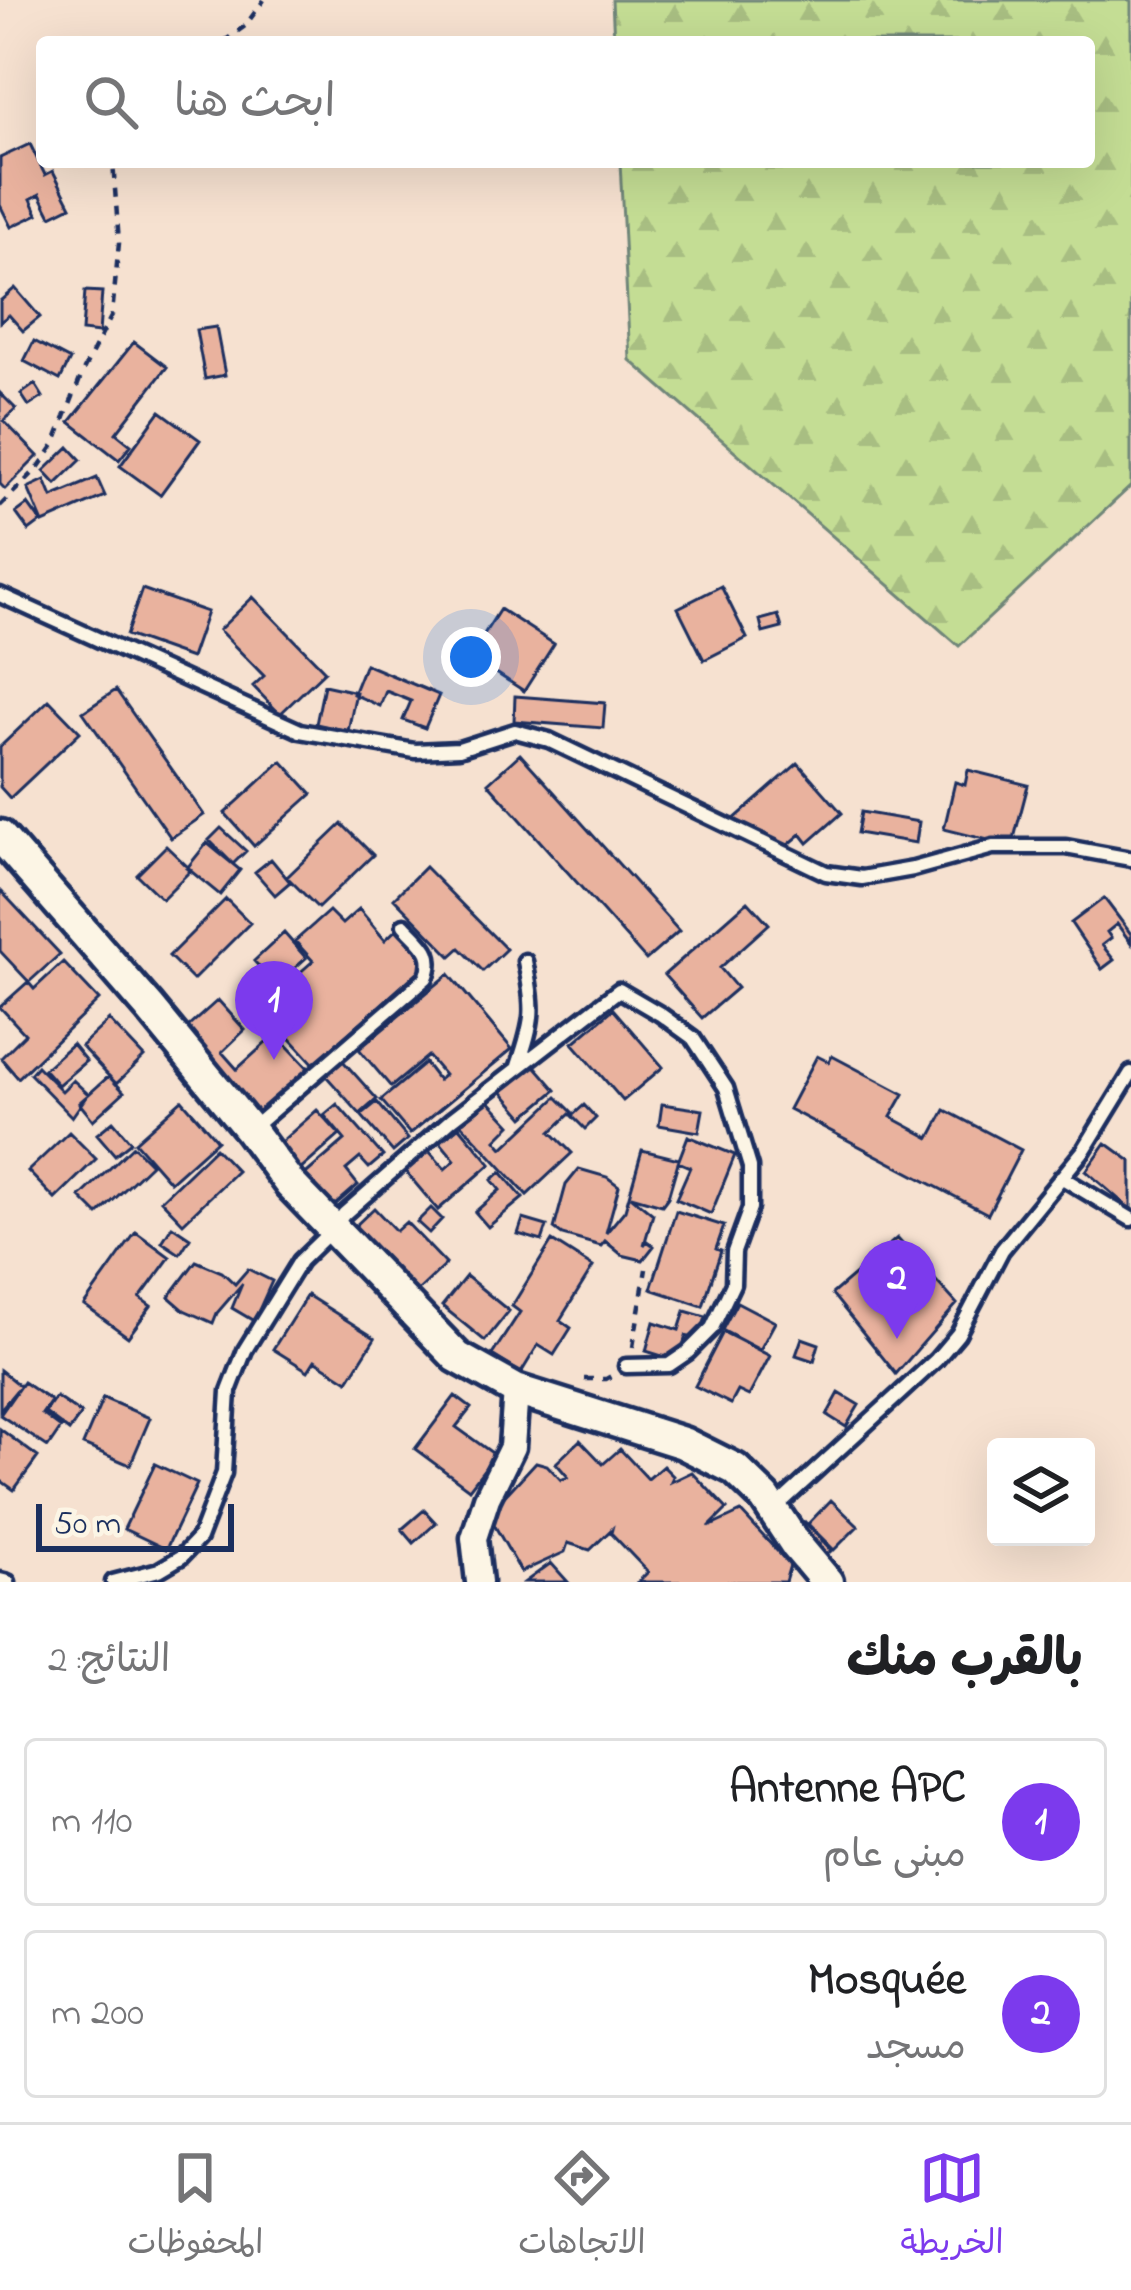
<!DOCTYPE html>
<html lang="ar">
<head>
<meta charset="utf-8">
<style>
  body { margin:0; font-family:"Indie Flower","Playpen Sans Arabic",sans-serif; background:#f2f2f2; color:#202124; direction:rtl }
  .controls { position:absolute; right:36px; bottom:36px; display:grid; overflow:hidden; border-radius:12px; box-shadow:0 12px 48px #0002 }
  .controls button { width:108px; height:108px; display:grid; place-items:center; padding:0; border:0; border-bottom:3px solid #e0e0e0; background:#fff; color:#202124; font:60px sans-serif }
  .scale { position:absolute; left:36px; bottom:30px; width:198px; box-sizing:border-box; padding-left:12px; border:6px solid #1b2f5e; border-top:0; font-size:33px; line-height:42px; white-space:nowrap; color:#1b2f5e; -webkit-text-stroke:9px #fcf5e5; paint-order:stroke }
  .you { position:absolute; left:471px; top:657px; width:42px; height:42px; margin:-30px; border:9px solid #fff; border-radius:50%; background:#1a73e8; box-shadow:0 0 0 18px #1a73e833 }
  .badge { display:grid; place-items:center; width:78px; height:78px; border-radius:50%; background:#7c3aed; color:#fff; font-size:39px; font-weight:700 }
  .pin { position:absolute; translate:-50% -99px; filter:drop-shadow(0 3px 6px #0008) }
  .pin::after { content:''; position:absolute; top:63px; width:42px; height:36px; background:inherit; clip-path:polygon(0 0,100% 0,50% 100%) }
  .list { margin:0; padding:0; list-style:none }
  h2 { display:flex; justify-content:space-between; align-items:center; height:156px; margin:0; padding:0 48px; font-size:51px }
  h2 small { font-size:39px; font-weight:400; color:#757577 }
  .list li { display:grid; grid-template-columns:78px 1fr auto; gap:36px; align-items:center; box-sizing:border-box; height:168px; margin:0 24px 24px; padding:0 24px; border:3px solid #e0e0e0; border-radius:12px }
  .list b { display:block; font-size:45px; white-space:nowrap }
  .list p { margin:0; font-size:39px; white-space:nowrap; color:#757577 }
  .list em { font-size:39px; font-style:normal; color:#757577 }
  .icon { flex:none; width:66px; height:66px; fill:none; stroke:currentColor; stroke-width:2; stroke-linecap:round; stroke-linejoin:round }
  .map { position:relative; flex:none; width:1131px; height:1582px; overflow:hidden; direction:ltr }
  .search { position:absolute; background:#fff; box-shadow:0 12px 48px #0002; left:36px; right:36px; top:36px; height:132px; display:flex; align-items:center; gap:30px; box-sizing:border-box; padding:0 42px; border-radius:12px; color:#757577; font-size:45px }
  .sheet { height:540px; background:#fff }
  nav { display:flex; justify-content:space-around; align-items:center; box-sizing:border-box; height:168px; border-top:3px solid #e0e0e0; background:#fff; font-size:33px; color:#757577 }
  nav a { display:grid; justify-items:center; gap:6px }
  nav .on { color:#7c3aed }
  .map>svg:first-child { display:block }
  .forest { fill:url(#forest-firs); stroke:#708679; stroke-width:3 }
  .building { fill:#e9b29e; stroke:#1b2f5e; stroke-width:3 }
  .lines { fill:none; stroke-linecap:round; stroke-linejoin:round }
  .service-casing { stroke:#1b2f5e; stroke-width:21 }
  .minor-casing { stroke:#1b2f5e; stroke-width:33 }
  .tertiary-casing { stroke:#1b2f5e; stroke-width:39 }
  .path { stroke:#1b2f5e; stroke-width:4.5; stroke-dasharray:9 9; stroke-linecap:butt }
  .service { stroke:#fcf5e5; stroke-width:12 }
  .minor { stroke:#fcf5e5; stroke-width:24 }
  .tertiary { stroke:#fcf5e5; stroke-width:30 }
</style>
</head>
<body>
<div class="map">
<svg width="1131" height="1582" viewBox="0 0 1131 1582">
  <defs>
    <pattern id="forest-firs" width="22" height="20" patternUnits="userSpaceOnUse" patternTransform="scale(3)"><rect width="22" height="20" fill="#c4dd94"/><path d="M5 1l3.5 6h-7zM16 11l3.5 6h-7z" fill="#a8be82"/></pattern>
  </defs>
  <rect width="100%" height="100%" fill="#f6e1d0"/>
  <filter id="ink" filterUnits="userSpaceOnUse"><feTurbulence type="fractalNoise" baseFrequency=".00833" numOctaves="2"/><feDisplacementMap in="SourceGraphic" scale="24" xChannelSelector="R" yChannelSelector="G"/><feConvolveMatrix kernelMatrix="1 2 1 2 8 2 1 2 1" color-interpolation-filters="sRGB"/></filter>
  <g filter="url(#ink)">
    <!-- forest -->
    <path class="forest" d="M612 0H1131V486L959 646 630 360 620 162H1089V42H614Z"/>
    <!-- building -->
    <path class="building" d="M30 144 45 175 53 171 71 206 51 216 40 194 31 199 38 214 11 227 0 205V158Z
      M15 288 40 317 23 331 9 315 0 322V301Z
      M85 291 102 292 99 333 82 331Z
      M216 327 225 375 205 379 196 330Z
      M34 341 70 360 60 380 24 361Z
      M134 342 167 367 116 433 131 445 119 460 70 422Z
      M35 384 43 397 29 406 21 394Z
      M0 393 16 409 4 421 38 456 5 489 0 484Z
      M160 411 200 440 160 495 120 466Z
      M69 447 81 460 56 484 44 471Z
      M97 478 105 496 43 523 28 488 45 480 52 497Z
      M28 504 41 522 29 531 16 513Z
      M721 586 747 638 704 660 678 608Z
      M142 589 207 612 191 658 126 635Z
      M253 597 325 671 280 714 253 686 264 676 219 630Z
      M500 609 554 644 524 691 470 656Z
      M778 615 782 628 763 633 760 620Z
      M365 664 439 695 425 728 403 720 411 701 386 691 380 706 353 694Z
      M324 685 356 692 348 731 316 724Z
      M116 690 204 815 171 838 83 712Z
      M515 696 605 703 603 728 514 721Z
      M49 700 80 732 10 798 0 787V747Z
      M520 754 679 931 646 960 488 783Z
      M282 761 312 794 254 846 225 813Z
      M798 763 842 813 808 843 801 834 780 852 765 835 755 844 733 820Z
      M968 770 1028 785 1012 846 944 829 955 782 965 785Z
      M861 812 919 822 916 843 857 833Z
      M342 824 373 855 318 908 287 877Z
      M221 828 246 851 233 864 209 840Z
      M207 843 240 870 220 895 187 868Z
      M166 846 191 870 162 899 137 875Z
      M271 859 290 882 275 895 255 872Z
      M425 867 506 949 483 971 460 948 451 956 394 898Z
      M0 890 60 954 29 982 0 951Z
      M1104 898 1131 934V943L1117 924 1107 932 1111 938 1102 945 1114 960 1102 969 1071 923Z
      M226 899 250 923 193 980 169 956Z
      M748 901 769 924 720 968 737 988 702 1018 664 975Z
      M359 909 385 940 402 924 432 959 314 1064 282 1029 298 1015 278 992 313 961 295 941 329 911 342 924Z
      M284 933 306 958 276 985 254 961Z
      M63 962 99 1000 18 1078 1 1058 25 1034 0 1007 28 982 34 989Z
      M449 974 512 1049 410 1134 381 1100 425 1063 438 1080 444 1075 428 1056 391 1087 359 1049Z
      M218 1000 245 1030 222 1052 237 1069 276 1034 309 1069 256 1118 179 1035Z
      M613 1009 663 1067 623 1101 573 1043Z
      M109 1020 144 1057 116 1084 81 1046Z
      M72 1044 86 1061 58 1085 44 1069Z
      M817 1056 829 1062 832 1056 904 1094 891 1117 930 1138 945 1110 1021 1150 988 1214 789 1109Z
      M530 1060 556 1090 524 1117 498 1087Z
      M343 1061 377 1099 360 1114 326 1076Z
      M37 1066 62 1091 73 1080 88 1094 72 1117 30 1074Z
      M109 1076 124 1092 93 1120 79 1103Z
      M484 1096 511 1125 496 1140 503 1148 557 1097 572 1112 551 1132 572 1153 527 1195 458 1120Z
      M182 1100 217 1140 170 1182 135 1142Z
      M377 1102 408 1139 393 1152 361 1115Z
      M337 1104 383 1156 369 1168 360 1158 346 1170 358 1185 328 1211 301 1178 345 1140 324 1115Z
      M662 1104 703 1110 699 1132 659 1125Z
      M584 1105 596 1118 585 1129 572 1116Z
      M317 1110 340 1135 298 1172 275 1147Z
      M113 1121 131 1142 115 1155 97 1134Z
      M459 1126 491 1164 438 1210 405 1171 428 1150 445 1169 455 1160 440 1142Z
      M69 1132 96 1159 55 1199 28 1171Z
      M688 1136 735 1155 711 1214 676 1199 690 1167 678 1162Z
      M1106 1143 1131 1161V1210L1086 1171Z
      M133 1146 151 1164 98 1215 80 1197Z
      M215 1148 237 1171 183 1223 161 1200Z
      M642 1150 679 1159 668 1197 662 1205 631 1196 653 1214 644 1245 647 1241 654 1246 643 1260 622 1255 605 1241 601 1246 562 1235 554 1229 566 1185 579 1169 607 1177 619 1186 606 1233 625 1210Z
      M501 1172 523 1198 488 1227 475 1212 500 1190 492 1180Z
      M374 1208 396 1231 406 1222 446 1264 406 1302 350 1231Z
      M431 1208 442 1219 429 1233 417 1222Z
      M676 1211 724 1226 716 1249 721 1251 703 1306 651 1289Z
      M523 1219 547 1226 542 1241 518 1234Z
      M172 1226 190 1238 180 1254 162 1242Z
      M136 1232 170 1257 140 1298 151 1306 128 1337 84 1305Z
      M897 1238 957 1304 896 1374 832 1294Z
      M552 1241 593 1267 560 1320 571 1328 554 1355 538 1345 521 1373 492 1355 520 1312 512 1306Z
      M196 1261 222 1272 235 1284 248 1269 272 1281 254 1321 232 1308 242 1284 217 1313 213 1323 184 1310 169 1297Z
      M466 1276 509 1311 485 1341 442 1306Z
      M307 1295 375 1338 348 1381 315 1360 308 1371 273 1349Z
      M737 1302 775 1322 760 1350 722 1330Z
      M685 1311 706 1317 699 1340 686 1336 678 1361 646 1351 654 1322 679 1330Z
      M723 1332 770 1356 749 1396 738 1391 731 1404 695 1386Z
      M802 1338 819 1344 814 1361 796 1355Z
      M0 1370 20 1386 0 1410Z
      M23 1382 51 1401 42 1414 61 1428 48 1447 0 1415Z
      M839 1393 859 1405 846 1427 827 1415Z
      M455 1396 471 1408 456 1427 495 1455 469 1489 415 1449Z
      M56 1397 81 1414 69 1431 45 1413Z
      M103 1398 150 1418 130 1465 83 1445Z
      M0 1429 38 1457 14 1490 0 1480Z
      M580 1440 603 1464 620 1449 648 1479 663 1466 673 1476 671 1482 692 1472 727 1509 709 1527 741 1512 790 1565 785 1582H638L648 1572 611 1533 612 1529 590 1550 568 1543 565 1552 521 1572 488 1514 536 1462 547 1465 561 1480 568 1477 556 1463Z
      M155 1464 197 1484 166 1549 124 1529Z
      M831 1500 858 1526 834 1550 808 1524Z
      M424 1510 436 1523 414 1543 402 1529Z
      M805 1522 831 1551 820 1561 795 1532Z
      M551 1563 568 1582H525Z"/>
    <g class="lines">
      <defs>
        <path id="service" d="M0 595 300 731 415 751 459 749 515 731 549 740 826 873 862 878 913 869 993 847H1066L1131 859
          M518 1066C534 1019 535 1010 525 961
          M250 1130 426 978C437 951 421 944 404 925
          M1061 1177 1131 1219
          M774 1509 936 1360 958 1334 1002 1250 1084 1150 1131 1073
          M0 1580 8 1582
          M113 1582 159 1570 181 1557 199 1538 224 1473 229 1391 245 1350 300 1261 332 1230 344 1214 452 1119 619 990 660 1014 693 1038 726 1088 750 1167V1208L734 1252 733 1284 712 1328 688 1352 669 1365 626 1366"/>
        <path id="minor" d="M479 1582 474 1538 487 1498 512 1447 516 1390"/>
        <path id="tertiary" d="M0 836 149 1007 250 1130 290 1184 457 1357 516 1390 683 1443 735 1469 765 1498 796 1545 827 1582"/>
      </defs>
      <!-- service casing -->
      <use href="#service" class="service-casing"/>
      <!-- minor casing -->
      <use href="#minor" class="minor-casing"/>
      <!-- tertiary casing -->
      <use href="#tertiary" class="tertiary-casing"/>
      <!-- path -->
      <path class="path" d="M223 42 245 26 264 0
        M0 506 38 468 54 445 84 369 112 315 119 243 113 162
        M633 1347 646 1269
        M584 1379H606L613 1375"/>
      <!-- service -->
      <use href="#service" class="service"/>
      <!-- minor -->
      <use href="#minor" class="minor"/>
      <!-- tertiary -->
      <use href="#tertiary" class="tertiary"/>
    </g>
  </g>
</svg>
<div class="controls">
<button><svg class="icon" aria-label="layers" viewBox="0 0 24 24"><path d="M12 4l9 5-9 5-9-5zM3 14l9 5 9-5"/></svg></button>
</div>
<div class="scale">50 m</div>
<div class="you"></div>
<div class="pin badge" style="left:274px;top:1060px">1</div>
<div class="pin badge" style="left:897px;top:1339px">2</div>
<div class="search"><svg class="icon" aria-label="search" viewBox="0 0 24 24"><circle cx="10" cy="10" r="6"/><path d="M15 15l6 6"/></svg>ابحث هنا</div>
</div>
<section class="sheet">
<h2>بالقرب منك<small>النتائج: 2</small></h2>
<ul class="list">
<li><span class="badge">1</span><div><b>Antenne APC</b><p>مبنى عام</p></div><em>110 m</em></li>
<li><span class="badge">2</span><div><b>Mosquée</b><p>مسجد</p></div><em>200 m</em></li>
</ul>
</section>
<nav>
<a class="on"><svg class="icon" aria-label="map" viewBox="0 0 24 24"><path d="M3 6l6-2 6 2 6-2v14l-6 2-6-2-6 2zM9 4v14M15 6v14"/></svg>الخريطة</a>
<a><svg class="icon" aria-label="directions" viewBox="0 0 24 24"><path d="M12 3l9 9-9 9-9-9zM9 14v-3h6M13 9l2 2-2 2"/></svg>الاتجاهات</a>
<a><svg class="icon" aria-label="saved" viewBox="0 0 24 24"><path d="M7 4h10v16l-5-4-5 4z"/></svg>المحفوظات</a>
</nav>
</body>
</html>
